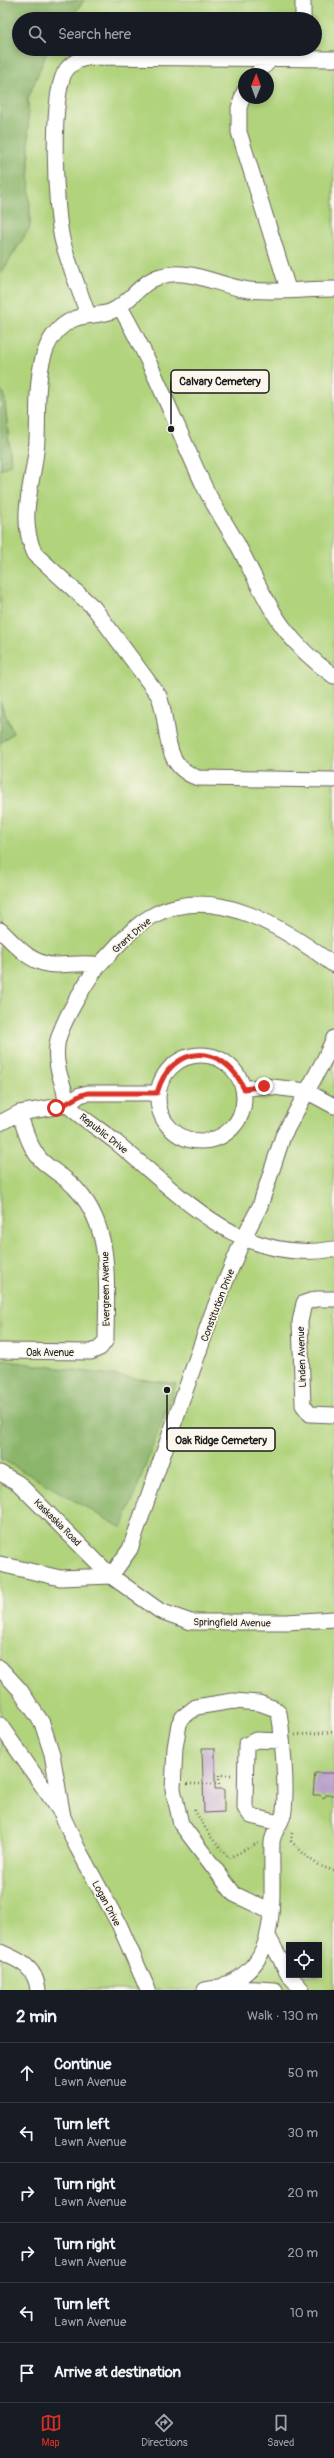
<!DOCTYPE html>
<html lang="en">
<head>
<meta charset="utf-8">
<style>
  body { margin:0; font-family:Pangolin,sans-serif; background:#242831; color:#f1f3f6 }
  .controls { position:absolute; right:12px; bottom:12px; display:grid; overflow:hidden; border-radius:0px; box-shadow:0 2px 6px #0003 }
  .controls button { width:36px; height:36px; display:grid; place-items:center; padding:0; border:0; border-bottom:1px solid #363941; background:#171b24; color:#f1f3f6; font:20px sans-serif }
  .compass { position:absolute; left:238px; top:68px; width:36px; height:36px; border-radius:50%; background:#171b24; box-shadow:0 2px 6px #0003; rotate:1deg }
  .stop { position:absolute; width:12px; height:12px; margin:-9px; border:3px solid #d93025; border-radius:50%; background:#fff }
  .stop.end { background:#d93025; border-color:#fff; box-shadow:0 1px 4px #0008 }
  .list { margin:0; padding:0; list-style:none }
  h2 { display:flex; justify-content:space-between; align-items:center; height:52px; margin:0; padding:0 16px; font-size:17px }
  h2 small { font-size:13px; font-weight:400; color:#9ea1a6 }
  .list li { display:grid; grid-template-columns:26px 1fr auto; gap:12px; align-items:center; box-sizing:border-box; height:60px; padding:0 16px; border-top:1px solid #363941 }
  .list b { display:block; font-size:15px; white-space:nowrap }
  .list p { margin:0; font-size:13px; white-space:nowrap; color:#9ea1a6 }
  .list em { font-size:13px; font-style:normal; color:#9ea1a6 }
  .icon { flex:none; width:22px; height:22px; fill:none; stroke:currentColor; stroke-width:2; stroke-linecap:round; stroke-linejoin:round }
  .map { position:relative; flex:none; width:334px; height:1990px; overflow:hidden }
  .search { position:absolute; background:#171b24; box-shadow:0 2px 6px #0003; left:12px; right:12px; top:12px; height:44px; display:flex; align-items:center; gap:10px; box-sizing:border-box; padding:0 14px; border-radius:22px; color:#9ea1a6; font-size:15px }
  .sheet { height:412px; background:#171b24 }
  nav { display:flex; justify-content:space-around; align-items:center; box-sizing:border-box; height:56px; border-top:1px solid #363941; background:#171b24; font-size:11px; color:#9ea1a6 }
  nav a { display:grid; justify-items:center; gap:2px }
  nav .on { color:#d93025 }
  .map>svg:first-child { display:block }
  .green { fill:#b0d37c; stroke:#66784c; fill-rule:evenodd }
  .forest { fill:#8cb56c; stroke:#546844 }
  .building { fill:#bba1cb }
  .lines { fill:none; stroke-linecap:round; stroke-linejoin:round }
  .minor-casing { stroke:#68625a; stroke-width:17 }
  .path { stroke:#68625a; stroke-width:2.5; stroke-dasharray:1 3; stroke-linecap:butt }
  .minor { stroke:#fff; stroke-width:15 }
  .route { stroke:#d93025; stroke-width:5 }
  .labels { text-anchor:middle; stroke-width:3.5; stroke-linejoin:round; paint-order:stroke }
  .street-label { font-size:10px; fill:#1c1c1c; stroke:#fbf7ec }
  .leader { fill:none; stroke:#1c1c1c; stroke-width:1.5 }
  .callout-dot { fill:#1c1c1c; stroke:#fbf7ec; stroke-width:1.5 }
  .callout { fill:#fbf7ec; stroke:#1c1c1c; stroke-width:1.5 }
  .callout-label { font-size:11px; text-anchor:middle; font-weight:bold; fill:#1c1c1c }
</style>
</head>
<body>
<div class="map">
<svg width="334" height="1990" viewBox="0 0 334 1990">
  <rect width="100%" height="100%" fill="#fbf7ec"/>
  <filter id="ink" filterUnits="userSpaceOnUse"><feTurbulence type="fractalNoise" baseFrequency=".025" numOctaves="2"/><feDisplacementMap in="SourceGraphic" scale="8" xChannelSelector="R" yChannelSelector="G"/><feConvolveMatrix kernelMatrix="1 2 1 2 8 2 1 2 1" color-interpolation-filters="sRGB"/></filter>
  <filter id="wash" filterUnits="userSpaceOnUse"><feTurbulence type="fractalNoise" baseFrequency=".012" numOctaves="4" result="noise"/><feDisplacementMap in="SourceGraphic" scale="16" xChannelSelector="R" yChannelSelector="G"/><feGaussianBlur stdDeviation="0.9" result="paint"/><feColorMatrix in="noise" values="0 0 0 0 0 0 0 0 0 0 0 0 0 0 0 0 0 1.4 0 .05"/><feComposite in="paint" operator="in"/></filter>
  <g filter="url(#wash)">
    <rect width="100%" height="100%" fill="#f6e5ce"/>
    <!-- green -->
    <path class="green" d="M84 0H334V1990H0V743L13 733 0 702V470L11 464 4 393 0 389V275L30 227 28 98 48 49H315V19H70ZM244 74H268V98H244ZM289 1945H319V1975H289Z"/>
    <!-- forest -->
    <path class="forest" d="M0 0H84L70 19H19V49H48L28 98 30 227 0 275Z
      M0 389 4 393 11 464 0 470Z
      M0 702 13 733 0 743Z
      M0 1360 176 1384 122 1528 0 1458Z"/>
    <g id="blocks">
      <!-- building -->
      <path class="building" d="M202 1748H215V1789H224V1812L204 1813Z
        M315 1773H334V1795H326L324 1798 319 1795H313Z"/>
    </g>
  </g>
  <g filter="url(#ink)">
    <use href="#blocks" fill-opacity="0" stroke="#68625a" stroke-width="1"/>
    <g class="lines">
      <defs>
        <path id="minor" d="M303 19V0
          M257 74 272 58
          M244 92 239 108V132L288 289
          M334 289C306 289 277 293 249 290 221 287 189 267 161 276 140 282 131 302 112 311 101 316 86 314 74 319 31 337 39 401 37 439 36 479 16 515 35 554L94 608 159 696C171 728 160 765 198 778L334 780
          M120 307C153 364 176 426 204 486 214 507 229 528 240 549 268 603 281 639 334 676
          M88 315C80 291 70 268 63 243 55 215 49 90 67 69 73 61 82 59 91 57L334 59
          M0 930C16 945 31 965 56 965 71 965 84 962 99 965 115 949 131 928 150 917 213 881 284 928 334 965
          M99 965C87 980 59 1026 57 1045 55 1061 59 1074 64 1089 65 1094 65 1100 67 1104 71 1111 108 1135 117 1143 182 1196 241 1266 334 1249
          M158 1098a43 43 0 1 1 86 0a43 43 0 1 1-86 0Z
          M244 1089 264 1086 306 1091 334 1106
          M0 1123 19 1113 67 1105 80 1095 88 1093H157
          M334 1299H316L304 1303 300 1322 303 1405 310 1414 334 1415
          M0 1351 91 1352 100 1348 106 1340C106 1290 114 1231 78 1191 68 1178 52 1171 41 1160 29 1147 25 1129 19 1113
          M0 1473 18 1483 111 1576 130 1549 212 1314 244 1237 260 1206 283 1136 325 1058 334 1038
          M0 1564 60 1578 111 1576 160 1611 191 1622H287L334 1619
          M0 1668 20 1690 42 1723 52 1754 63 1817 77 1847 119 1924 148 1990
          M0 1725 62 1814
          M279 1823 251 1816 245 1808 246 1745 256 1740 282 1741
          M269 1938 289 1975
          M0 1952C19 1960 36 1967 38 1990
          M289 1975 302 1990
          M226 1984 238 1988 275 1990
          M205 1990C286 1977 270 1901 272 1842 273 1831 283 1822 284 1811 287 1784 283 1753 281 1726L279 1713 273 1708 259 1703 233 1701 196 1707 183 1717 179 1724 175 1748 173 1789 181 1824 234 1894 271 1912"/>
      </defs>
      <!-- minor casing -->
      <use href="#minor" class="minor-casing"/>
      <!-- path -->
      <path class="path" d="M295 1735 334 1732
        M187 1784H219V1775H233
        M194 1810 211 1837 229 1858
        M292 1833 291 1841C304 1854 315 1867 334 1870
        M229 1858 258 1843"/>
      <!-- minor -->
      <use href="#minor" class="minor"/>
    </g>
  </g>
  <g class="lines" filter="url(#ink)">
    <!-- route -->
    <path class="route" d="M56 1108C68 1105 76 1095 88 1093H157C171 1043 224 1042 244 1089L264 1086"/>
  </g>
  <g class="labels">
    <!-- street labels -->
    <g class="street-label">
      <text transform="translate(131 935) rotate(-41)" y="4">Grant Drive</text>
      <text transform="translate(104 1133) rotate(38)" y="4">Republic Drive</text>
      <text transform="translate(105 1289) rotate(-91)" y="4">Evergreen Avenue</text>
      <text transform="translate(217 1305) rotate(-69)" y="4">Constitution Drive</text>
      <text x="50" y="1356">Oak Avenue</text>
      <text transform="translate(301 1357) rotate(-92)" y="4">Linden Avenue</text>
      <text transform="translate(58 1522) rotate(45)" y="4">Kaskaskia Road</text>
      <text transform="translate(232 1622) rotate(1)" y="4">Springfield Avenue</text>
      <text transform="translate(107 1903) rotate(62)" y="4">Logan Drive</text>
    </g>
  </g>
  <!-- callouts -->
  <path class="leader" d="M171 429L171 381M167 1390L167 1440"/>
  <g class="callout-dot">
    <circle cx="171" cy="429" r="4"/>
    <circle cx="167" cy="1390" r="4"/>
  </g>
  <g class="callout">
    <rect x="171" y="370" width="98" height="23" rx="4"/>
    <rect x="167" y="1428" width="108" height="23" rx="4"/>
  </g>
  <g class="callout-label">
    <text x="220" y="385">Calvary Cemetery</text>
    <text x="221" y="1444">Oak Ridge Cemetery</text>
  </g>
</svg>
<div class="controls">
<button><svg class="icon" aria-label="locate" viewBox="0 0 24 24"><circle cx="12" cy="12" r="6"/><path d="M12 2v4M12 18v4M2 12h4M18 12h4"/></svg></button>
</div>
<svg class="compass" viewBox="-18 -18 36 36"><path d="M0-13l5 13h-10z" fill="#e53935"/><path d="M0 13l5-13h-10z" fill="#9ea1a6"/></svg>
<div class="stop" style="left:56px;top:1108px"></div>
<div class="stop end" style="left:264px;top:1086px"></div>
<div class="search"><svg class="icon" aria-label="search" viewBox="0 0 24 24"><circle cx="10" cy="10" r="6"/><path d="M15 15l6 6"/></svg>Search here</div>
</div>
<section class="sheet">
<h2>2 min<small>Walk · 130 m</small></h2>
<ul class="list">
<li><svg class="icon" aria-label="ahead" viewBox="0 0 24 24"><path d="M12 20V5M6 11l6-6 6 6"/></svg><div><b>Continue</b><p>Lawn Avenue</p></div><em>50 m</em></li>
<li><svg class="icon" aria-label="left" viewBox="0 0 24 24"><path d="M17 20v-9H6M10 6l-5 5 5 5"/></svg><div><b>Turn left</b><p>Lawn Avenue</p></div><em>30 m</em></li>
<li><svg class="icon" aria-label="right" viewBox="0 0 24 24"><path d="M7 20v-9h11M14 6l5 5-5 5"/></svg><div><b>Turn right</b><p>Lawn Avenue</p></div><em>20 m</em></li>
<li><svg class="icon" aria-label="right" viewBox="0 0 24 24"><path d="M7 20v-9h11M14 6l5 5-5 5"/></svg><div><b>Turn right</b><p>Lawn Avenue</p></div><em>20 m</em></li>
<li><svg class="icon" aria-label="left" viewBox="0 0 24 24"><path d="M17 20v-9H6M10 6l-5 5 5 5"/></svg><div><b>Turn left</b><p>Lawn Avenue</p></div><em>10 m</em></li>
<li><svg class="icon" aria-label="arrive" viewBox="0 0 24 24"><path d="M6 21V4h12l-3 4 3 4H6"/></svg><div><b>Arrive at destination</b></div></li>
</ul>
</section>
<nav>
<a class="on"><svg class="icon" aria-label="map" viewBox="0 0 24 24"><path d="M3 6l6-2 6 2 6-2v14l-6 2-6-2-6 2zM9 4v14M15 6v14"/></svg>Map</a>
<a><svg class="icon" aria-label="directions" viewBox="0 0 24 24"><path d="M12 3l9 9-9 9-9-9zM9 14v-3h6M13 9l2 2-2 2"/></svg>Directions</a>
<a><svg class="icon" aria-label="saved" viewBox="0 0 24 24"><path d="M7 4h10v16l-5-4-5 4z"/></svg>Saved</a>
</nav>
</body>
</html>
